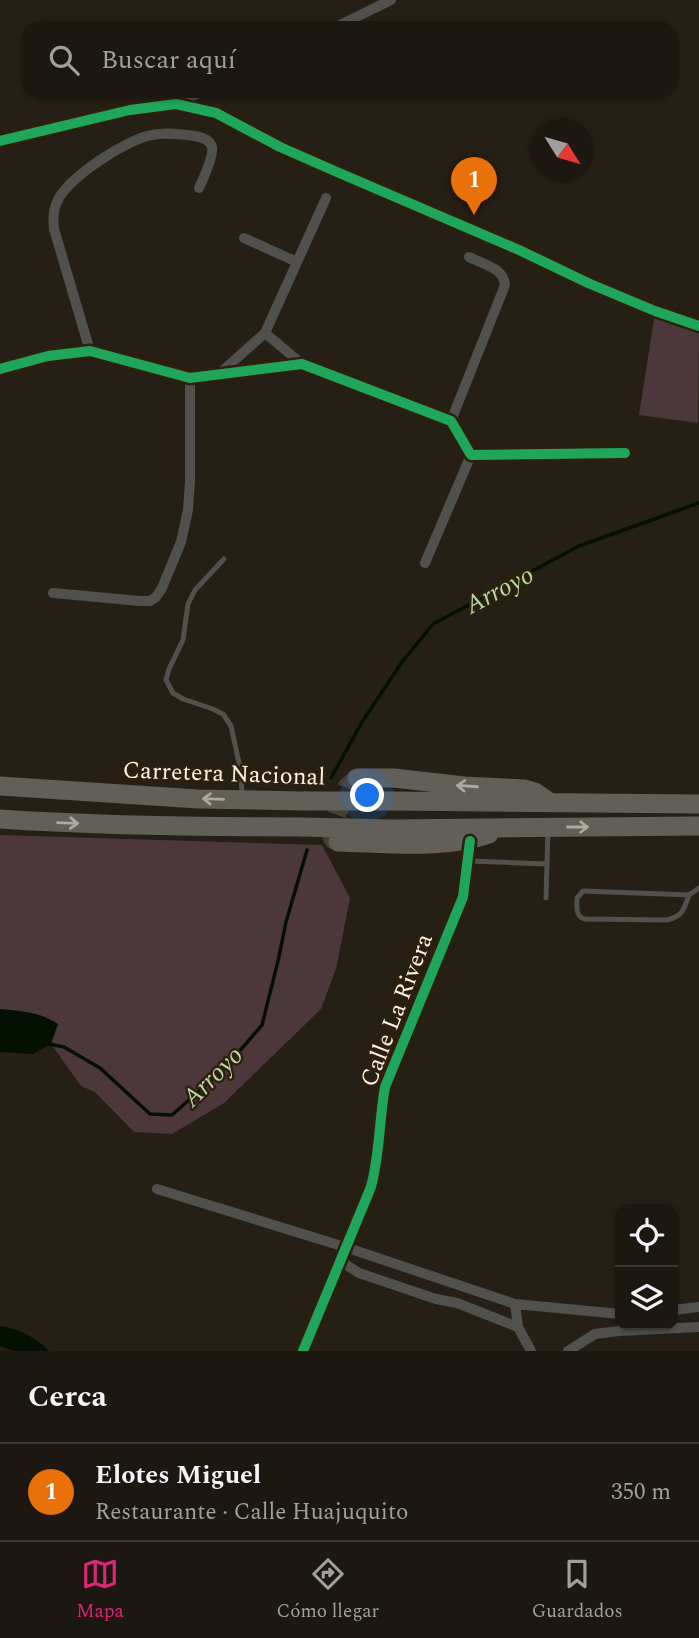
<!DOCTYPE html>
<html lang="es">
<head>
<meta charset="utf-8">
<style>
  body { margin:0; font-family:Spectral,serif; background:#29241e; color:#f1f3f6 }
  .controls { position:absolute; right:21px; bottom:21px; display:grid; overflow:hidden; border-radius:14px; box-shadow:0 2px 5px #0004 }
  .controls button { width:63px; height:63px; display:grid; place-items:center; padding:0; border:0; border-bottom:2px solid #3a3630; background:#1c1710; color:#f1f3f6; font:35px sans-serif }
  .compass { position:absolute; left:531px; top:119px; width:63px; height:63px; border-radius:50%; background:#1c1710; box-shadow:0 2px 5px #0004; rotate:127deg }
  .you { position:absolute; left:368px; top:796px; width:24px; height:24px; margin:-18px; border:5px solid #fff; border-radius:50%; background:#1a73e8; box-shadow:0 0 0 10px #1a73e833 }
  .badge { display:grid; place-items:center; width:46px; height:46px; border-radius:50%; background:#db2777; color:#fff; font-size:23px; font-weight:700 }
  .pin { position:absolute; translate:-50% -58px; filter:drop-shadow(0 2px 4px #0008) }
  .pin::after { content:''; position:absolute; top:37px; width:24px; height:21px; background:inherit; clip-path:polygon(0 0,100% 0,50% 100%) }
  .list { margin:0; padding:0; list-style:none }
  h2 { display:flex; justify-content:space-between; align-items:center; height:91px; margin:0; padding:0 28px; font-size:30px }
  h2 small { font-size:23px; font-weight:400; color:#a09f9f }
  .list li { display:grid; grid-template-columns:46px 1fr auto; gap:21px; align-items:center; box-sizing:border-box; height:98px; padding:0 28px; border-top:2px solid #3a3630 }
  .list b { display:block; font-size:26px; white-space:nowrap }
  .list p { margin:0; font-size:23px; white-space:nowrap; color:#a09f9f }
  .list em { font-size:23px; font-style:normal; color:#a09f9f }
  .icon { flex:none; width:38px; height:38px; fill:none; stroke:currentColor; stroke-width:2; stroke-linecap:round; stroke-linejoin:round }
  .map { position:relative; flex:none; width:699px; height:1351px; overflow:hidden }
  .search { position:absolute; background:#1c1710; box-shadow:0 2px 5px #0004; left:21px; right:21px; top:21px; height:77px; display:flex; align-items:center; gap:18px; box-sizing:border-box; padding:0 24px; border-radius:21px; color:#a09f9f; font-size:26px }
  .sheet { height:189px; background:#1c1710 }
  nav { display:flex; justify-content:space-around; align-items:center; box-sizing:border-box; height:98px; border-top:2px solid #3a3630; background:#1c1710; font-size:19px; color:#a09f9f }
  nav a { display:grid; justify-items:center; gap:4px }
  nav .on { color:#db2777 }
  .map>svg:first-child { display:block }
  .green { fill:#4c383a }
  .water { fill:#041002 }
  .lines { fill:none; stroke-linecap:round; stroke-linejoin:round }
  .stream { stroke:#041002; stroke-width:3.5 }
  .highway-tunnel { stroke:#463f34; stroke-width:19; stroke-dasharray:19 10; stroke-linecap:butt }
  .lane { stroke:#51504c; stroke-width:5 }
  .street { stroke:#51504c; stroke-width:10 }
  .highway { stroke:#615f58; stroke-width:19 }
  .highway-bridge { stroke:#615f58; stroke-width:19 }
  .cycleway-casing { stroke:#2e200d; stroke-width:15 }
  .cycleway { stroke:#20a55d; stroke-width:10 }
  .oneway { stroke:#aea89f }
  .labels { text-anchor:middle; stroke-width:5; stroke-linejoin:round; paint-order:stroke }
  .street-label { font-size:24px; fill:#fcf2e6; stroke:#2e200d }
  .water-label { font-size:26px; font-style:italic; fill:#b2d8a8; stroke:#2e200d }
</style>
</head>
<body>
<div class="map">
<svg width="699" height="1351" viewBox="0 0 699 1351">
  <rect width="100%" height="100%" fill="#261f15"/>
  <!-- green -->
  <path class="green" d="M655 313 699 328 698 423 639 415Z
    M0 835 322 845 350 898 336 969 321 1009 224 1103 172 1134 134 1132 95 1092 81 1086 51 1044 0 1029Z"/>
  <!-- water -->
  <path class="water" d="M0 1009C21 1011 40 1012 58 1024L51 1044 33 1054 0 1052Z
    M0 1326C16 1328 38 1338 49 1351H14L0 1346Z"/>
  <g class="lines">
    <!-- stream -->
    <path class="stream" d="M331 778 362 722 402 662 433 624 579 546 699 503
      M49 1044 64 1047 100 1068 150 1114 172 1115 225 1068 262 1025 278 961 286 922 307 850"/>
    <!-- highway-tunnel -->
    <path class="highway-tunnel" d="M336 841 333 839 331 833 334 822 347 787 357 778"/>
    <!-- lane -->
    <path class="lane" d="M224 559 195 590 188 604 183 640 169 669 166 680 173 693 183 699 213 709 223 714 231 726 241 772 242 795
      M468 861 547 864
      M689 895C684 909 683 916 667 920L585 919C575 917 577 906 577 898L583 891 689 895 699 888
      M546 898 548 830"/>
    <!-- street -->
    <path class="street" d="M334 28 391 0
      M176 104 203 91
      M0 141 130 110 176 104 216 113 280 147 337 172 519 250 588 283 655 311 699 326
      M244 238 297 262
      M265 333 302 364
      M90 351 54 229C53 220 53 210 57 202 67 178 127 139 152 135 166 132 181 134 195 136 201 137 210 140 212 147 214 156 203 179 199 188
      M0 369 48 356 90 351 190 378 302 364 451 421 471 455 625 453
      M219 374 265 333 326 198
      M451 421 505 285C504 268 483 264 469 257
      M425 563 471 455
      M53 593 140 601H150L156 597 162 588 181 542 188 510 190 481V378
      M157 1189 345 1247 515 1304 620 1314
      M340 1261 359 1273 436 1299 457 1303 518 1327
      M515 1304 518 1327 531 1351
      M673 1310 699 1307
      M303 1351 371 1187C380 1153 379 1121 385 1087L463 897 470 841
      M568 1351 595 1334 619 1331 699 1327"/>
    <!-- highway -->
    <path class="highway" d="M357 778H394L464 786 525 789 535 792 548 801
      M0 786 198 799 305 801
      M393 801 699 804
      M0 819C100 826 201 827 302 827
      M392 829 699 826
      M338 842C386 843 443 850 489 834"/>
    <!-- highway-bridge -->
    <path class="highway-bridge" d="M305 801H393
      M302 827 392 829"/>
    <defs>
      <path id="cycleway" d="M0 141 130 110 176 104 216 113 280 147 337 172 519 250 588 283 655 311 699 326
        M0 369 48 356 90 351 190 378 302 364 451 421 471 455 625 453
        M303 1351 371 1187C380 1153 379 1121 385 1087L463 897 470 841"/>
    </defs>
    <!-- cycleway casing -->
    <use href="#cycleway" class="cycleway-casing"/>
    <!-- cycleway -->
    <use href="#cycleway" class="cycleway"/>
  </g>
  <!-- one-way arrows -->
  <defs><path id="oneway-shaft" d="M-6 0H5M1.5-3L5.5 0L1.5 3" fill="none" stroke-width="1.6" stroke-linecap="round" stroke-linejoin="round" transform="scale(1.75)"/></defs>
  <g class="oneway">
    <use href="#oneway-shaft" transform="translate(467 786) rotate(-176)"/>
    <use href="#oneway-shaft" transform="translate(213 799) rotate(-178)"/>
    <use href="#oneway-shaft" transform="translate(68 823) rotate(2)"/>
    <use href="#oneway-shaft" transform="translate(578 827)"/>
  </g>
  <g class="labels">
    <!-- street labels -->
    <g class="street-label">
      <text transform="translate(224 773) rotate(2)" y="8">Carretera Nacional</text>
      <text transform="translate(396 1010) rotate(-69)" y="8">Calle La Rivera</text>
    </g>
    <!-- water labels -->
    <g class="water-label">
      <text transform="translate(499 589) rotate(-28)" y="9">Arroyo</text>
      <text transform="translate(212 1076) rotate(-45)" y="9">Arroyo</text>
    </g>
  </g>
</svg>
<div class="controls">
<button><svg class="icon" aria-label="locate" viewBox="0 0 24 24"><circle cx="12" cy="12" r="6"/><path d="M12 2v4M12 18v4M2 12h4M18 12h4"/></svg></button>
<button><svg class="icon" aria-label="layers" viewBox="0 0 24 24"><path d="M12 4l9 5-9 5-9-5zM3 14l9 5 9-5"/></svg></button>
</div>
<svg class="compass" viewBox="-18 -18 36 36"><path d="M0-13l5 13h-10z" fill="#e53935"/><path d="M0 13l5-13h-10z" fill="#a09f9f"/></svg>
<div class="you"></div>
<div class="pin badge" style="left:474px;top:215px;background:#e8710a">1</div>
<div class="search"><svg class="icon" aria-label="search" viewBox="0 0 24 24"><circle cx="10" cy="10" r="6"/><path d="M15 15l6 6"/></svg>Buscar aquí</div>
</div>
<section class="sheet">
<h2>Cerca<small></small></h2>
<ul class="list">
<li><span class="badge" style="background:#e8710a">1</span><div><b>Elotes Miguel</b><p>Restaurante · Calle Huajuquito</p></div><em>350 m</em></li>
</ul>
</section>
<nav>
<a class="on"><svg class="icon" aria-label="map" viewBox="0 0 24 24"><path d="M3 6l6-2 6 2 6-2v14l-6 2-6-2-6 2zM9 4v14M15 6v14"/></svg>Mapa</a>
<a><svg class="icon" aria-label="directions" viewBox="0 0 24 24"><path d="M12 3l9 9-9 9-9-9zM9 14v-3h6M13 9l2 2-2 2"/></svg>Cómo llegar</a>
<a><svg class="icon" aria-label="saved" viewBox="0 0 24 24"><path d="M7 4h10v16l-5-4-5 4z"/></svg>Guardados</a>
</nav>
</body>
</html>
